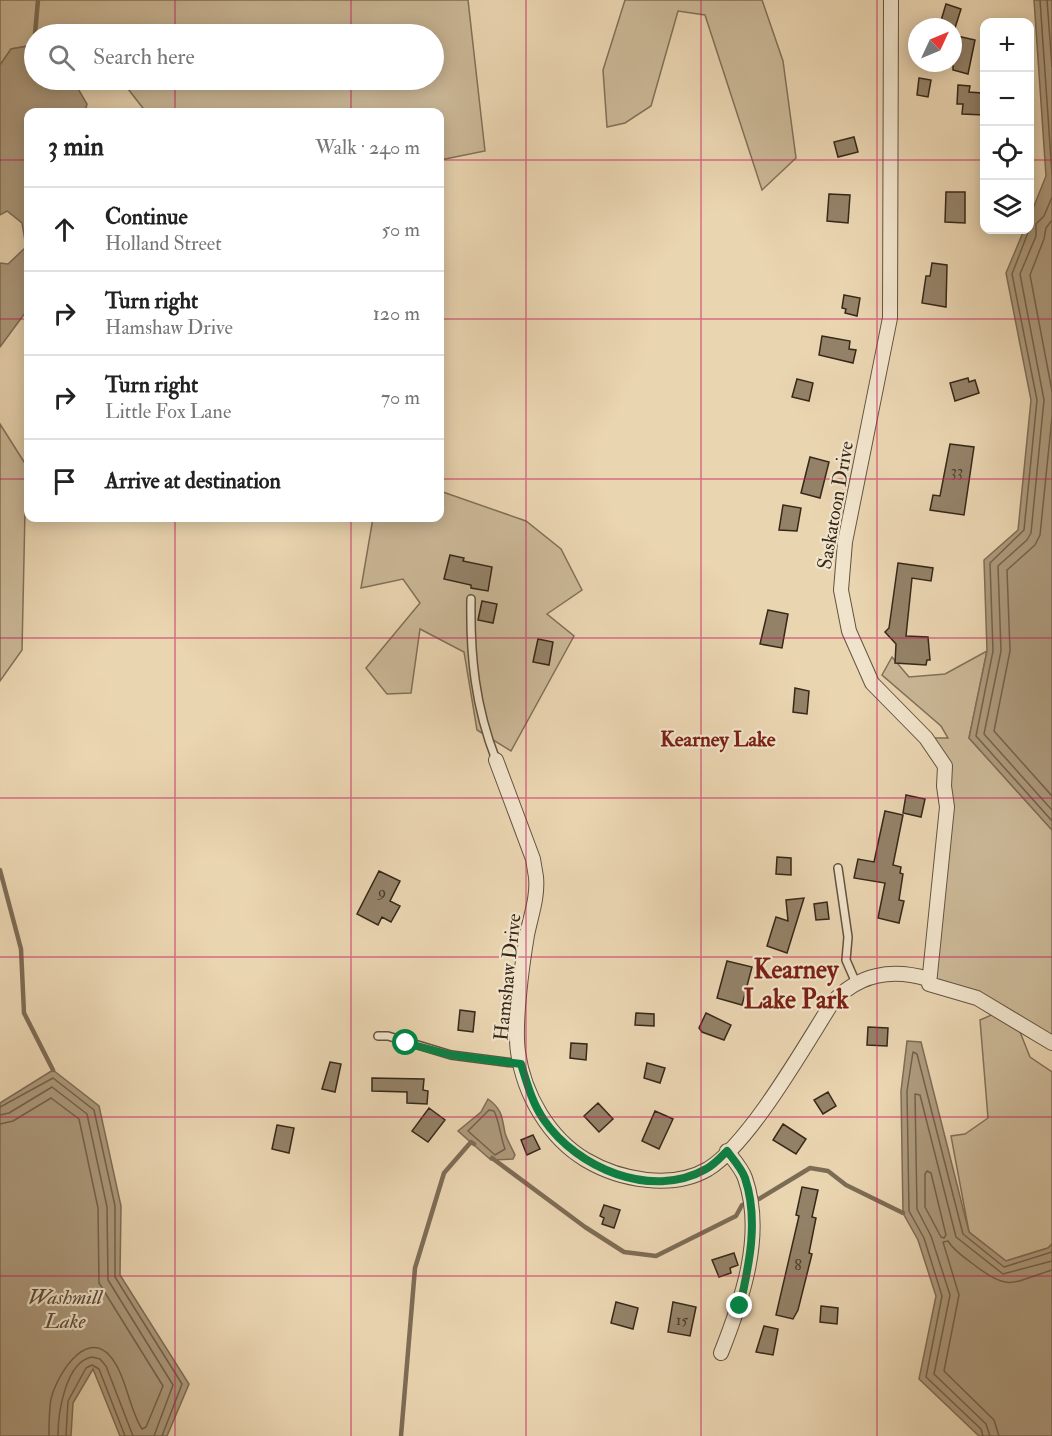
<!DOCTYPE html>
<html lang="en">
<head>
<meta charset="utf-8">
<style>
  body { margin:0; font-family:"IM FELL Double Pica",serif; background:#f2f2f2; color:#222 }
  .controls { position:absolute; right:18px; top:18px; display:grid; overflow:hidden; border-radius:12px; box-shadow:0 3px 15px #0003 }
  .controls button { width:54px; height:54px; display:grid; place-items:center; padding:0; border:0; border-bottom:2px solid #e0e0e0; background:#fff; color:#222; font:30px sans-serif }
  .compass { position:absolute; left:908px; top:18px; width:54px; height:54px; border-radius:50%; background:#fff; box-shadow:0 3px 15px #0003; rotate:46deg }
  .stop { position:absolute; width:18px; height:18px; margin:-14px; border:4px solid #0b8043; border-radius:50%; background:#fff }
  .stop.end { background:#0b8043; border-color:#fff; box-shadow:0 2px 6px #0008 }
  .list { margin:0; padding:0; list-style:none }
  h2 { display:flex; justify-content:space-between; align-items:center; height:78px; margin:0; padding:0 24px; font-size:26px }
  h2 small { font-size:20px; font-weight:400; color:#767676 }
  .list li { display:grid; grid-template-columns:39px 1fr auto; gap:18px; align-items:center; box-sizing:border-box; height:84px; padding:0 24px; border-top:2px solid #e0e0e0 }
  .list b { display:block; font-size:22px; white-space:nowrap }
  .list p { margin:0; font-size:20px; white-space:nowrap; color:#767676 }
  .list em { font-size:20px; font-style:normal; color:#767676 }
  .icon { flex:none; width:33px; height:33px; fill:none; stroke:currentColor; stroke-width:2; stroke-linecap:round; stroke-linejoin:round }
  .map { position:relative; flex:none; width:1052px; height:1436px; overflow:hidden }
  .search { position:absolute; background:#fff; box-shadow:0 3px 15px #0003; left:24px; top:24px; width:420px; height:66px; display:flex; align-items:center; gap:15px; box-sizing:border-box; padding:0 21px; border-radius:33px; color:#767676; font-size:22px }
  .panel { position:absolute; background:#fff; box-shadow:0 3px 15px #0003; left:24px; top:108px; width:420px; height:414px; border-radius:12px }
  .map>svg:first-child { display:block }
  .green { fill:#cbb897; stroke:#807058; stroke-width:1.5 }
  .water { fill:#ad9a7d; stroke:#7d6c55; stroke-width:1.5 }
  .lines { fill:none; stroke-linecap:round; stroke-linejoin:round }
  .shore { stroke:#72614b; stroke-width:1.5 }
  .stream { stroke:#7d6c55; stroke-width:4.5 }
  .building { fill:#948268; stroke:#362819; stroke-width:1.5 }
  .lane-casing { stroke:#63533f; stroke-width:10 }
  .street-casing { stroke:#63533f; stroke-width:16 }
  .lane { stroke:#f1e4cc; stroke-width:7 }
  .street { stroke:#f1e4cc; stroke-width:14 }
  .route { stroke:#0b8043; stroke-width:8 }
  .grid { fill:none; stroke:#c2185b; stroke-width:1.5; stroke-opacity:0.55 }
  .labels { text-anchor:middle; stroke-width:4.5; stroke-linejoin:round; paint-order:stroke }
  .number-label { font-size:16px; fill:#4e3e2d }
  .street-label { font-size:20px; fill:#362819; stroke:#f1e4cc }
  .neighbourhood-label { font-size:21px; font-weight:bold; fill:#7a1f14; stroke:#f1e4cc }
  .water-label { font-size:21px; font-style:italic; fill:#5a4a37; stroke:#f1e4cc }
  .district-label { font-size:26px; font-weight:bold; fill:#7a1f14; stroke:#f1e4cc }
</style>
</head>
<body>
<div class="map">
<svg width="1052" height="1436" viewBox="0 0 1052 1436">
  <rect width="100%" height="100%" fill="#ead5b1"/>
  <filter id="stains"><feTurbulence type="fractalNoise" baseFrequency=".00333" numOctaves="4"/><feColorMatrix values="0 0 0 0 .2 0 0 0 0 .09 0 0 0 0 .02 0 0 0 .5 -.17"/></filter>
  <radialGradient id="worn" r=".72"><stop offset=".6" stop-color="#630" stop-opacity="0"/><stop offset="1" stop-color="#630" stop-opacity=".3"/></radialGradient>
  <!-- green -->
  <path class="green" d="M0 0H468L485 151 440 160V112H146L121 80H434V34H86L79 26 72 34H34V45L11 49 0 65Z
    M625 0H762L783 61 796 158 762 190 705 15 678 11 651 106 625 123 607 127 603 70Z
    M0 424 26 465 22 650 0 681Z
    M440 491 526 521 561 549 582 590 547 614 574 636 511 751 477 730 464 652 420 629 411 693 387 694 366 668 420 603 403 579 361 588 373 518H440Z
    M987 651 969 738 1052 830V1046L1011 1019 929 984 944 786 935 753 926 738H948L941 726 882 675 892 657 909 677 945 674Z
    M996 1013 1018 1027 1030 1057 1052 1072V1244L1048 1248 1006 1261 969 1232 951 1136 965 1134 988 1118 980 1020Z"/>
  <!-- water -->
  <path class="water" d="M1034 0H1052V830L969 738 987 651 984 560 1018 530 1031 400 1006 273 1024 230H1030V216L1046 176Z
    M34 45V80H73L87 104 85 112H28V309L0 347V263L8 264 26 247 22 223 7 211 0 215V65L11 49Z
    M907 1041 921 1042 969 1232 1006 1261 1048 1248 1052 1244V1436H979L919 1379 936 1296 918 1240 903 1213 901 1091Z
    M53 1070 99 1106 121 1206 120 1275 189 1384 167 1436H120L93 1369 73 1403 71 1436H0V1103Z
    M488 1099C502 1109 502 1117 505 1133 507 1140 512 1148 515 1155L513 1159 491 1160 458 1131 481 1112Z"/>
  <g class="lines">
    <!-- shore -->
    <path class="shore" d="M1040 0 1052 174
      M1047 0 1052 67
      M1052 197 1044 216 1036 224V236L1020 274 1044 400 1031 533 1027 540 998 566 1001 651 984 734 1052 810
      M1052 220 1046 228 1044 239 1030 275 1052 391
      M1029 230 1012 274 1037 400 1024 530 990 563 993 651 976 736 1052 821
      M1052 417 1040 535 1035 545 1007 570 1010 651 994 731 1052 796
      M0 1107 53 1078 94 1110 115 1206V1277L182 1384 162 1436
      M489 1110 494 1111C500 1123 500 1136 505 1149L495 1155 468 1131Z
      M0 1115 9 1113 52 1087 87 1114 107 1207 108 1280 173 1385 154 1436
      M0 1124 13 1121 51 1098 79 1119 98 1208 99 1283 163 1386 146 1427 142 1429C129 1409 126 1374 110 1356 85 1328 56 1377 51 1399 49 1410 49 1424 49 1436
      M927 1171 931 1173 946 1235 944 1238 941 1237 925 1207V1174Z
      M58 1436C58 1414 65 1362 92 1357L100 1359 106 1366 133 1436
      M66 1436 68 1401 86 1368 92 1365 99 1369 125 1436
      M983 1436 981 1429 926 1377 942 1296 924 1238 909 1211 907 1091 913 1052 917 1054 963 1234 1004 1267 1052 1252
      M990 1436 986 1424 934 1374 950 1295 931 1236 917 1209 915 1094 920 1095 956 1237 1003 1274 1052 1261
      M999 1436 994 1420 944 1371 959 1295 943 1242 948 1241C954 1251 964 1257 973 1264 1009 1292 1011 1283 1052 1270"/>
    <!-- stream -->
    <path class="stream" d="M35 34 38 0
      M0 870 21 949 24 1013 53 1070
      M492 1158 585 1227 624 1252 656 1256 736 1216 742 1205 759 1199 810 1168 828 1171 846 1185 903 1213
      M401 1436 415 1268 444 1173 471 1142 474 1144"/>
  </g>
  <!-- building -->
  <path class="building" d="M946 4 961 9 955 28 940 24Z
    M953 35 975 40 968 74 953 70Z
    M919 78 931 80 928 97 917 95Z
    M958 85 970 86 969 92 982 93 984 115 962 114 963 104H957Z
    M854 137 858 152 838 157 834 142Z
    M946 192H965V223L945 222Z
    M829 194 850 195 848 223 827 221Z
    M932 263 947 265 946 307 922 303 926 276H930Z
    M844 295 860 298 857 316 845 313 846 309 842 308Z
    M822 336 850 341 849 349 856 350 853 363 819 355Z
    M968 378 969 382 975 380 979 393 955 401 950 383Z
    M797 379 813 383 809 401 792 397Z
    M950 444 974 447 964 515 930 510 933 495 940 496Z
    M810 457 829 462 820 498 801 493Z
    M783 505 801 508 797 531 779 530Z
    M450 555 464 558 463 561 492 567 488 591 471 588V585L444 579Z
    M898 563 933 568 931 581 912 578 906 636 928 637 930 660H927L926 665 895 663 896 644 885 632 889 628Z
    M482 601 497 604 493 623 478 620Z
    M768 610 788 614 782 648 760 644Z
    M538 639 553 642 549 665 533 662Z
    M795 688 809 691 807 714 793 712Z
    M906 795 925 799 921 817 903 813Z
    M885 811 903 815 893 865 901 867 900 873 903 874 899 900 904 901 899 923 878 918 885 883 854 878 858 859 874 862Z
    M777 857 791 858V875L776 874Z
    M379 871 400 881 390 901 400 906 391 922 382 917 378 925 357 914Z
    M804 898 787 953 767 946 776 917 788 921 786 900Z
    M827 902 829 919 816 920 814 904Z
    M727 961 752 967 742 1005 717 998Z
    M460 1010 475 1012 473 1032 458 1030Z
    M636 1013 654 1014V1026L635 1025Z
    M706 1013 731 1025 724 1040 702 1032 699 1028Z
    M868 1027 888 1028 887 1046 867 1045Z
    M571 1043 587 1044 586 1060 570 1058Z
    M330 1062 341 1064 335 1092 322 1089Z
    M647 1063 665 1068 660 1083 644 1078Z
    M372 1078 424 1079 423 1090 428 1091 427 1104 407 1103V1092L372 1091Z
    M828 1092 836 1106 823 1114 814 1100Z
    M598 1103 613 1119 599 1132 584 1116Z
    M429 1108 445 1120 428 1142 412 1131Z
    M655 1111 673 1119 659 1149 642 1141Z
    M783 1124 806 1139 796 1154 773 1140Z
    M277 1125 294 1128 289 1153 272 1149Z
    M533 1135 540 1149 527 1155 521 1140Z
    M802 1187 818 1190 812 1217 816 1218 809 1253 812 1254 798 1310 793 1319 776 1315 799 1216 796 1215Z
    M604 1205 620 1210 614 1228 602 1224 604 1218 600 1216Z
    M734 1253 738 1265 730 1268 731 1273 719 1277 712 1260Z
    M616 1302 638 1308 633 1329 611 1323Z
    M673 1302 696 1307 690 1336 668 1332Z
    M821 1306 838 1308 837 1324 820 1322Z
    M764 1326 778 1329 773 1355 756 1352Z"/>
  <g class="lines">
    <defs>
      <path id="lane" d="M471 599C470 656 475 706 496 760
        M838 868 848 937 846 960 856 983
        M378 1036H388L451 1055 521 1064"/>
      <path id="street" d="M891 0 890 318 845 542 841 590 849 631 872 683 926 738 945 766 944 786 947 807 929 984
        M496 760 533 859 536 877C538 897 531 915 527 935 522 965 514 1023 518 1052 524 1095 549 1138 586 1160 620 1180 672 1190 708 1169 750 1143 804 1047 832 1003 858 974 892 968 928 979L929 984 977 998 1052 1043
        M721 1353C742 1300 765 1235 745 1178 742 1169 733 1159 727 1151"/>
    </defs>
    <!-- lane casing -->
    <use href="#lane" class="lane-casing"/>
    <!-- street casing -->
    <use href="#street" class="street-casing"/>
    <!-- lane -->
    <use href="#lane" class="lane"/>
    <!-- street -->
    <use href="#street" class="street"/>
  </g>
  <g class="lines">
    <!-- route -->
    <path class="route" d="M406 1043 451 1055 521 1064C527 1083 532 1103 544 1120 577 1168 651 1200 706 1169 714 1165 721 1157 727 1151 733 1159 742 1169 745 1178 759 1220 749 1265 740 1306"/>
  </g>
  <!-- grid -->
  <path class="grid" d="M175 0V34M351 0V34M526 0V1436M701 0V1436M877 0V1436M175 80V112M351 80V112M0 160H28M440 160H984M1030 160H1052M0 319H28M440 319H1052M0 479H28M440 479H1052M175 518V1436M351 518V1436M0 638H1052M0 798H1052M0 957H1052M0 1117H1052M0 1276H1052"/>
  <g class="labels">
    <!-- number labels -->
    <g class="number-label">
      <text x="957" y="476">33</text>
      <text x="382" y="897">9</text>
      <text x="798" y="1270">8</text>
      <text x="682" y="1325">15</text>
    </g>
    <!-- street labels -->
    <g class="street-label">
      <text transform="translate(835 505) rotate(-80)" y="7">Saskatoon Drive</text>
      <text transform="translate(507 977) rotate(-84)" y="7">Hamshaw Drive</text>
    </g>
    <!-- neighbourhood labels -->
    <g class="neighbourhood-label">
      <text x="718" y="746">Kearney Lake</text>
    </g>
    <!-- water labels -->
    <g class="water-label">
      <text x="65" y="1304">Washmill<tspan x="65" dy="24">Lake</tspan></text>
    </g>
    <!-- district labels -->
    <g class="district-label">
      <text x="796" y="978">Kearney<tspan x="796" dy="30">Lake Park</tspan></text>
    </g>
  </g>
  <rect width="100%" height="100%" filter="url(#stains)"/>
  <rect width="100%" height="100%" fill="url(#worn)"/>
</svg>
<div class="controls">
<button>+</button>
<button>−</button>
<button><svg class="icon" aria-label="locate" viewBox="0 0 24 24"><circle cx="12" cy="12" r="6"/><path d="M12 2v4M12 18v4M2 12h4M18 12h4"/></svg></button>
<button><svg class="icon" aria-label="layers" viewBox="0 0 24 24"><path d="M12 4l9 5-9 5-9-5zM3 14l9 5 9-5"/></svg></button>
</div>
<svg class="compass" viewBox="-18 -18 36 36"><path d="M0-13l5 13h-10z" fill="#e53935"/><path d="M0 13l5-13h-10z" fill="#767676"/></svg>
<div class="stop" style="left:406px;top:1043px"></div>
<div class="stop end" style="left:740px;top:1306px"></div>
<div class="search"><svg class="icon" aria-label="search" viewBox="0 0 24 24"><circle cx="10" cy="10" r="6"/><path d="M15 15l6 6"/></svg>Search here</div>
<section class="panel">
<h2>3 min<small>Walk · 240 m</small></h2>
<ul class="list">
<li><svg class="icon" aria-label="ahead" viewBox="0 0 24 24"><path d="M12 20V5M6 11l6-6 6 6"/></svg><div><b>Continue</b><p>Holland Street</p></div><em>50 m</em></li>
<li><svg class="icon" aria-label="right" viewBox="0 0 24 24"><path d="M7 20v-9h11M14 6l5 5-5 5"/></svg><div><b>Turn right</b><p>Hamshaw Drive</p></div><em>120 m</em></li>
<li><svg class="icon" aria-label="right" viewBox="0 0 24 24"><path d="M7 20v-9h11M14 6l5 5-5 5"/></svg><div><b>Turn right</b><p>Little Fox Lane</p></div><em>70 m</em></li>
<li><svg class="icon" aria-label="arrive" viewBox="0 0 24 24"><path d="M6 21V4h12l-3 4 3 4H6"/></svg><div><b>Arrive at destination</b></div></li>
</ul>
</section>
</div>
</body>
</html>
